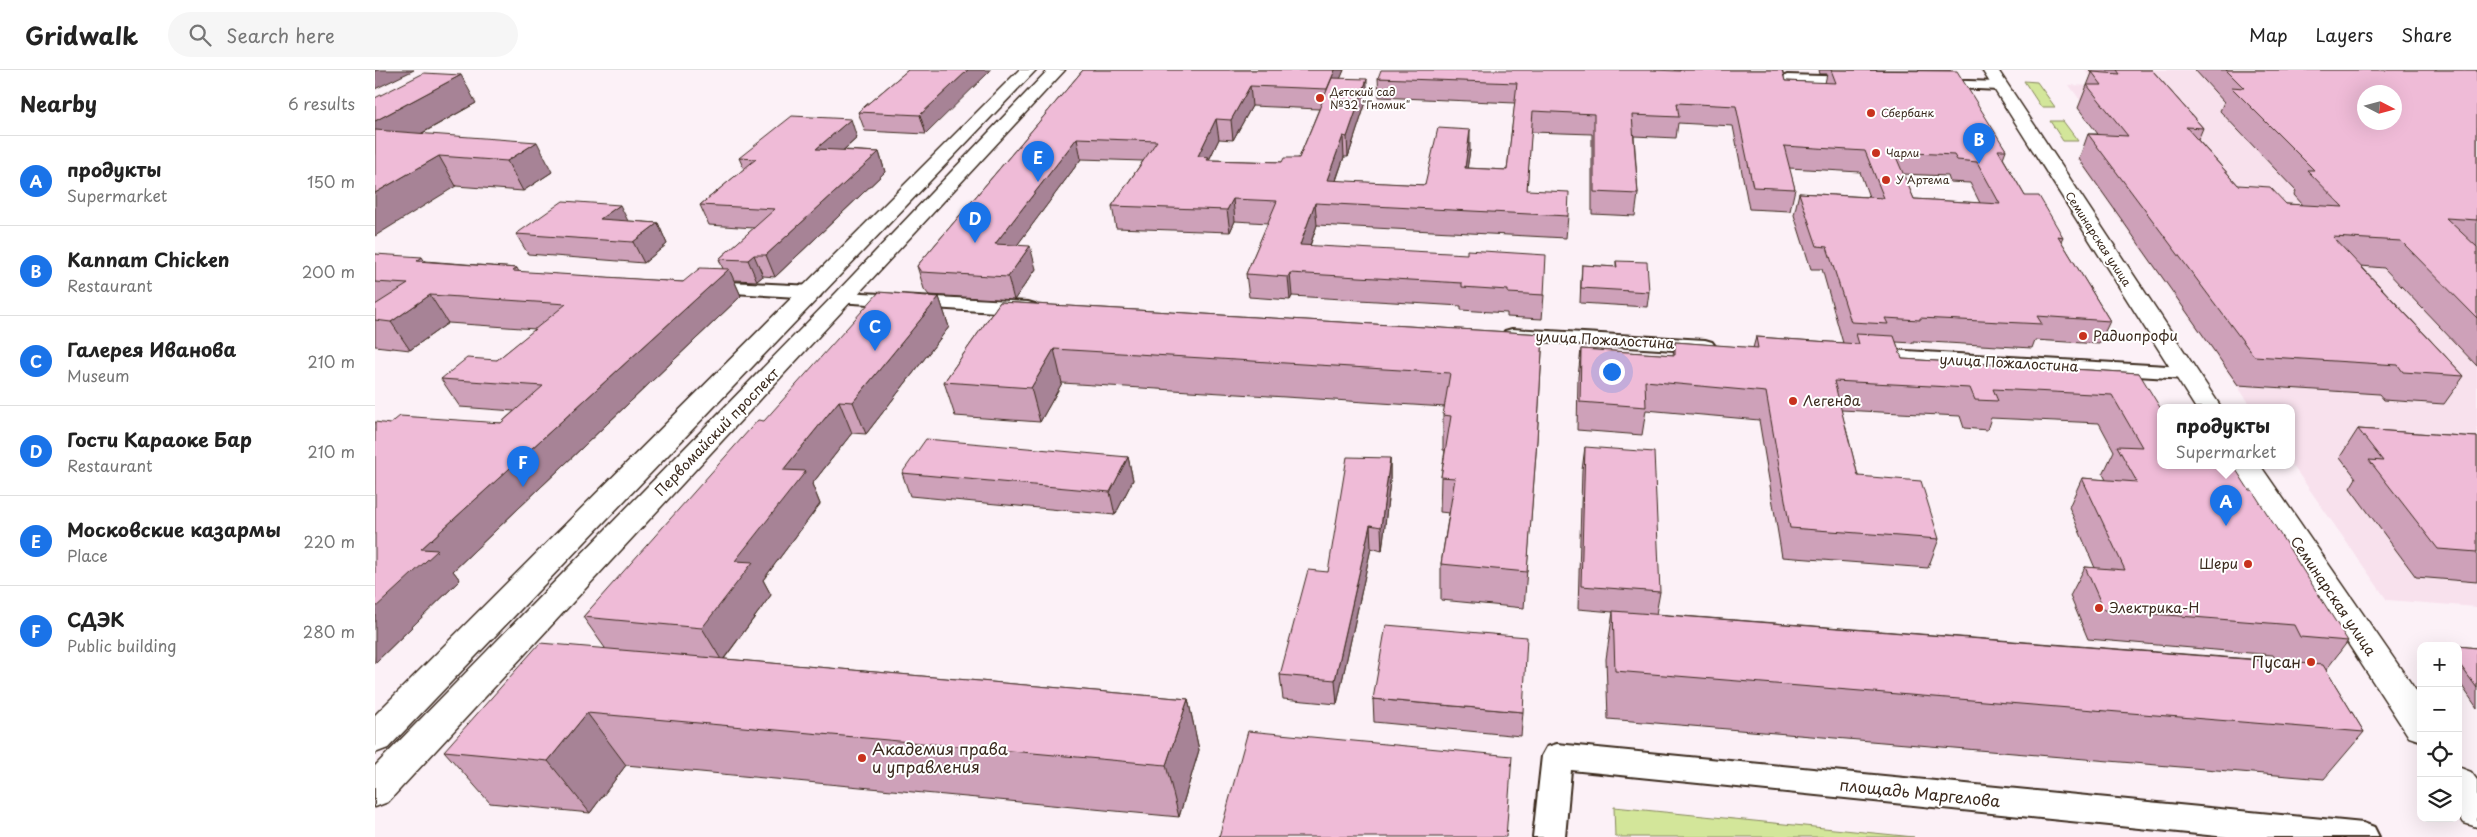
<!DOCTYPE html>
<html lang="en">
<head>
<meta charset="utf-8">
<style>
  body { margin:0; font-family:"Playpen Sans",sans-serif; background:#f6f6f6; color:#222 }
  .controls { position:absolute; right:15px; bottom:15px; display:grid; overflow:hidden; border-radius:10px; box-shadow:0 5px 20px #0002 }
  .controls button { width:45px; height:45px; display:grid; place-items:center; padding:0; border:0; border-bottom:1px solid #e0e0e0; background:#fff; color:#222; font:25px sans-serif }
  .compass { position:absolute; left:1982px; top:15px; width:45px; height:45px; border-radius:50%; background:#fff; box-shadow:0 5px 20px #0002; rotate:96deg }
  .you { position:absolute; left:1236px; top:301px; width:18px; height:18px; margin:-12px; border:4px solid #fff; border-radius:50%; background:#1a73e8; box-shadow:0 0 0 8px #1a73e833 }
  .badge { display:grid; place-items:center; width:32px; height:32px; border-radius:50%; background:#1a73e8; color:#fff; font-size:16px; font-weight:700 }
  .pin { position:absolute; translate:-50% -41px; filter:drop-shadow(0 1px 2px #0008) }
  .pin::after { content:''; position:absolute; top:26px; width:18px; height:15px; background:inherit; clip-path:polygon(0 0,100% 0,50% 100%) }
  .popup { position:absolute; left:1782px; top:334px; width:138px; height:65px; box-sizing:border-box; display:grid; place-content:center; border-radius:10px; background:#fff; filter:drop-shadow(0 1px 4px #0005); font-size:16px; white-space:nowrap; color:#767676 }
  .popup b { font-size:19px; color:#222 }
  .popup::after { content:''; position:absolute; left:50%; top:100%; margin-left:-10px; border:10px solid transparent; border-top-color:#fff }
  .list { margin:0; padding:0; list-style:none }
  h2 { display:flex; justify-content:space-between; align-items:center; height:65px; margin:0; padding:0 20px; font-size:21px }
  h2 small { font-size:16px; font-weight:400; color:#767676 }
  .list li { display:grid; grid-template-columns:32px 1fr auto; gap:15px; align-items:center; box-sizing:border-box; height:90px; padding:0 20px; border-top:1px solid #e0e0e0 }
  .list b { display:block; font-size:19px; white-space:nowrap }
  .list p { margin:0; font-size:16px; white-space:nowrap; color:#767676 }
  .list em { font-size:16px; font-style:normal; color:#767676 }
  .icon { flex:none; width:28px; height:28px; fill:none; stroke:currentColor; stroke-width:2; stroke-linecap:round; stroke-linejoin:round }
  .map { position:relative; flex:none; width:2102px; height:767px; overflow:hidden }
  header { display:flex; align-items:center; gap:30px; box-sizing:border-box; height:70px; padding:0 25px; background:#fff; border-bottom:1px solid #e0e0e0 }
  header strong { font-size:24px }
  nav { display:flex; gap:28px; margin-inline-start:auto; font-size:18px }
  .search { width:350px; height:45px; background:#f6f6f6; display:flex; align-items:center; gap:12px; box-sizing:border-box; padding:0 18px; border-radius:28px; color:#767676; font-size:19px }
  main { display:flex }
  aside { flex:1; background:#fff }
  .map>svg:first-child { display:block }
  .built { fill:#f8e1ed; fill-rule:evenodd }
  .green { fill:#d3e69a; stroke:#87885c }
  .lines { fill:none; stroke-linecap:round; stroke-linejoin:round }
  .minor-casing { stroke:#3b2a1e; stroke-width:4 }
  .secondary-casing { stroke:#3b2a1e; stroke-width:3 }
  .primary-casing { stroke:#3b2a1e; stroke-width:3 }
  .minor { fill:#fff; fill-rule:evenodd }
  .secondary { fill:#fff; fill-rule:evenodd }
  .primary { fill:#fff; fill-rule:evenodd }
  .wall { fill:#cea1b9; stroke:#3b2a1e; fill-rule:evenodd }
  .shaded-wall { fill:#a78396; stroke:#3b2a1e }
  .building { fill:#efbbd7; stroke:#3b2a1e; fill-rule:evenodd }
  .poi-dot { fill:#c8321e; stroke:#fff; stroke-width:2 }
  .labels { text-anchor:middle; stroke-width:4; stroke-linejoin:round; paint-order:stroke }
  .far-poi-label { font-size:11px; fill:#3b2a1e; stroke:#fff; text-anchor:start }
  .far-street-label { font-size:11px; fill:#3b2a1e; stroke:#fff }
  .poi-label { font-size:14px; fill:#3b2a1e; stroke:#fff; text-anchor:start }
  .street-label { font-size:14px; fill:#3b2a1e; stroke:#fff }
  .near-poi-label { font-size:16px; fill:#3b2a1e; stroke:#fff; text-anchor:end }
  .near-street-label { font-size:16px; fill:#3b2a1e; stroke:#fff }
</style>
</head>
<body>
<header>
<strong>Gridwalk</strong>
<div class="search"><svg class="icon" aria-label="search" viewBox="0 0 24 24"><circle cx="10" cy="10" r="6"/><path d="M15 15l6 6"/></svg>Search here</div>
<nav><a>Map</a><a>Layers</a><a>Share</a></nav>
</header>
<main>
<aside>
<h2>Nearby<small>6 results</small></h2>
<ul class="list">
<li><span class="badge">A</span><div><b>продукты</b><p>Supermarket</p></div><em>150 m</em></li>
<li><span class="badge">B</span><div><b>Kannam Chicken</b><p>Restaurant</p></div><em>200 m</em></li>
<li><span class="badge">C</span><div><b>Галерея Иванова</b><p>Museum</p></div><em>210 m</em></li>
<li><span class="badge">D</span><div><b>Гости Караоке Бар</b><p>Restaurant</p></div><em>210 m</em></li>
<li><span class="badge">E</span><div><b>Московские казармы</b><p>Place</p></div><em>220 m</em></li>
<li><span class="badge">F</span><div><b>СДЭК</b><p>Public building</p></div><em>280 m</em></li>
</ul>
</aside>
<div class="map">
<svg width="2102" height="767" viewBox="0 0 2102 767">
  <rect width="100%" height="100%" fill="#fcf1f7"/>
  <filter id="ink" filterUnits="userSpaceOnUse"><feTurbulence type="fractalNoise" baseFrequency=".02" numOctaves="2"/><feDisplacementMap in="SourceGraphic" scale="10" xChannelSelector="R" yChannelSelector="G"/><feConvolveMatrix kernelMatrix="1 2 1 2 8 2 1 2 1" color-interpolation-filters="sRGB"/></filter>
  <g filter="url(#ink)">
    <!-- built -->
    <path class="built" d="M1710 0H2102V537L2012 530 1916 393V337H1877L1702 88 1741 79 1694 15 1722 16ZM1990 22H2020V52H1990Z"/>
    <!-- green -->
    <path class="green" d="M1649 11 1662 12 1680 37H1666Z
      M1675 51H1688L1703 71H1688Z
      M1239 737 1539 767H1240Z"/>
    <g class="lines">
      <defs>
        <path id="minor" d="M1412 5 1481 7 1488 11 1481 15 1407 12 1405 9Z
          M1561 10 1625 12 1632 16 1625 20 1556 17 1554 14 1556 11Z
          M333 211 438 216 445 218 447 222 445 226 438 228 326 221 324 217 326 213Z
          M469 222 653 232 660 234 663 238 660 242 653 244 462 232 460 228 462 224Z
          M1137 259 1330 270 1337 272 1340 276 1337 280 1330 282 1130 269 1127 265 1130 261Z
          M1496 279 1810 297 1817 299 1820 303 1817 307 1810 309 1489 289 1486 285 1489 281Z
          M1182 674 1988 753 1999 757 2004 767H1852L1196 700 1190 767H1158L1167 686 1172 677Z"/>
        <path id="secondary" d="M1607 0H1623L1846 337H1820Z
          M1857 395H1885L2046 628V671L2034 667Z
          M2083 697 2096 702 2102 710V757L2089 753 2083 744Z"/>
        <path id="primary" d="M644 0H661L13 678 0 683V645Z
          M673 0H690L13 732 0 737V696L461 223Z"/>
      </defs>
      <!-- minor casing -->
      <use href="#minor" class="minor-casing"/>
      <!-- secondary casing -->
      <use href="#secondary" class="secondary-casing"/>
      <!-- primary casing -->
      <use href="#primary" class="primary-casing"/>
      <!-- minor -->
      <use href="#minor" class="minor"/>
      <!-- secondary -->
      <use href="#secondary" class="secondary"/>
      <!-- primary -->
      <use href="#primary" class="primary"/>
    </g>
    <!-- wall -->
    <path class="wall" d="M533 0 551 64 490 61 483 42Z
      M708 0H969L965 8 992 29 973 87H969L961 111 1050 115 1095 80 1092 98 1132 100 1140 33 1004 27 1003 8 1299 1V0H1407L1410 11 1450 13 1452 4H1445L1444 0H1575L1631 80 1628 88 1650 126 1688 167 1686 171 1735 251 1724 274 1660 270 1657 278 1538 271V273L1521 272 1527 289 1764 303 1786 395 1973 571 1951 600 1989 662 1949 709 1233 649 1231 589 1238 542 1203 539 1207 400 1210 377 1285 522 1281 544 1902 591 1898 585 1713 569 1695 526 1710 497 1720 498 1694 437 1707 408 1731 410 1728 404 1739 381 1724 353 1616 348 1612 360 1589 358 1585 346 1466 340 1483 406 1564 469 1553 498 1407 487 1384 350 1271 340 1267 365 1202 360 1203 307 1206 279 1298 285 1300 272 1378 278 1381 267 1468 273 1447 199H1436L1419 145 1424 123 1494 127 1485 102 1414 98 1420 119 1415 141 1374 139 1358 56 1303 53 1301 68 1259 66 1263 124 1260 146 1217 144V64L1156 62 1152 120 1193 146 1191 168 942 155 935 176 1169 225 1167 249 1132 247V243L1086 240V236L917 226 915 230 874 227 871 204 893 153 860 151 855 162 741 158 737 136 768 91 706 89 642 175 661 199 639 230 554 225 549 219 542 196ZM877 36 944 39 924 88 907 92 834 90 844 69 858 70ZM1528 104 1573 106 1575 112 1595 113 1605 133 1539 129Z
      M1714 0H1777L1828 58 1823 70 1863 115 1911 134 1928 135 1919 125 1921 121 1845 41 1849 32 1820 0H2102V296L2009 198 1986 196 2089 306 2069 334 2009 330 2004 324 1863 315 1704 89 1713 64H1723L1703 38 1717 3Z
      M0 28 101 33 46 64 177 102 148 121 81 116Z
      M482 68 469 80 504 82 510 102 400 207 388 206 382 211 359 210 366 226 78 501 85 510 0 593 15 354 126 353 139 341 85 337 66 309 122 290 161 259 73 253 35 280 0 276V184L50 191 142 198 144 202 308 212 348 199 344 189 379 158 334 155 325 135 369 99 364 88Z
      M252 151 283 153 292 174 269 193 153 184 141 164Z
      M1241 191 1274 222 1272 237 1205 233 1206 210 1207 195 1241 197Z
      M564 227 574 257 491 364 477 363 437 414 445 434 388 510 396 525 349 589 813 629 824 680 804 747 251 695 215 743 115 733 69 681 230 578 208 547 389 351Z
      M625 232 1168 264 1162 370 1149 538 1066 530V494L1074 443 1065 442 1066 407 1070 380H1068V345L1070 337 687 313 665 352 580 346 569 312Z
      M1983 359 2102 367V512L2041 507 1975 418 1981 408 1965 387Z
      M753 387 758 410 740 445 535 426 527 403Z
      M1015 388V411L1007 481 996 478 962 634 908 629 905 605 953 502Z
      M2083 576 2102 578V638L2083 610Z
      M998 629 1148 642 1146 666 999 652Z"/>
    <!-- shaded-wall -->
    <path class="shaded-wall" d="M0 0H39L0 19Z
      M593 0H616L551 64 545 45Z
      M960 0H969L953 39 952 19Z
      M86 5 101 33 2 88 0 84V51Z
      M992 9V29L973 87 972 67Z
      M875 16 877 36 858 70 856 50Z
      M476 49 482 68 448 98 441 79Z
      M841 49 844 69 834 90 836 108 823 86Z
      M1095 60V80L1089 119 1090 98Z
      M968 66 969 87 953 132 952 110Z
      M702 68 706 89 626 197 620 174Z
      M162 72 177 102 148 121 132 91Z
      M504 82 510 102 400 207 391 185Z
      M64 86 81 116 0 166V123Z
      M858 129 860 151 855 162 852 140Z
      M940 133 942 155 927 198 925 175Z
      M245 135 255 155 225 149Z
      M283 153 292 174 269 193 258 172Z
      M655 176 661 199 639 230 633 207Z
      M379 185 388 206 382 211 373 190Z
      M47 187 64 214 42 191Z
      M354 199 366 226 78 501 85 510 0 593V538L46 479Z
      M915 203 917 226 915 230 913 207Z
      M55 225 73 253 35 280 16 252Z
      M564 227 574 257 491 364 478 332Z
      M679 279 687 313 665 352 656 318Z
      M464 331 477 363 437 414 445 434 388 510 396 525 347 591 327 558 360 491 408 400Z
      M753 387 758 410 740 445 735 422Z
      M1015 388V411L1007 481 1006 457Z
      M995 455 996 478 962 634 960 610Z
      M813 629 824 680 804 747 791 695Z
      M212 643 251 695 215 743 173 691Z"/>
    <!-- building -->
    <path class="building" d="M533 0H593L545 45 483 42Z
      M708 0H960L952 19 875 16 856 50 841 49 823 86 834 87 832 90 907 92 909 88H924L957 8 992 9 972 67 968 66 952 110 1050 115 1063 58 1095 60 1090 98 1132 100 1142 13 1003 8 1006 0H1276L1305 1V0H1407L1410 11 1461 13 1456 0 1582 1 1631 80H1623L1650 126H1664L1688 167 1683 166 1735 251 1662 246 1667 254 1545 248V250L1510 248 1513 254 1476 252 1452 177 1442 176 1424 123 1509 128 1490 81 1409 76 1420 119 1378 117 1361 36 1302 33 1304 47 1257 45 1263 124 1219 122V44L1158 41 1152 120 1194 122 1193 146 940 133 925 175 1092 184V180L1171 185 1169 225 1133 223V220L1087 217V213L915 203 913 207 871 204 902 131 858 129 852 140 737 136 782 71 702 68 620 174 655 176 633 207 546 202 542 196ZM1519 82 1579 85 1582 90 1602 92 1625 134 1539 129Z
      M1742 0H1777L1828 58 1811 57 1863 115 1895 117 1911 134 1968 137 1932 100H1939L1856 17 1869 18 1851 0H2102V150L2071 148 2102 177V248L2026 171 1958 167 2089 306 2028 302 2023 295 1879 286 1713 64 1753 66 1712 15H1727L1717 2 1745 4ZM1990 22H2020V52H1990Z
      M49 3 86 5 0 51V28Z
      M417 46 476 49 441 79 504 82 391 185H379L373 190 344 189 400 139 325 135 381 89 364 88Z
      M0 60 162 72 132 91 64 86 0 123Z
      M188 131 245 135 225 149 283 153 258 172 141 164Z
      M0 184 47 187 42 191 142 198 138 201 308 212 325 198 354 199 46 479 63 480 0 538V352L15 354 25 346 126 353 168 316 66 309 92 288 122 290 191 234 55 225 16 252 0 250V235L33 214 0 212Z
      M1241 191 1272 192 1274 222 1206 218 1207 195 1242 197Z
      M504 222 564 227 478 332 464 331 408 400 431 401 360 491 378 492 327 558 208 547 383 350 389 351Z
      M625 232 1168 264 1162 370 1152 502 1066 494 1080 408 1066 407 1076 346 1068 345 1075 303 679 279 656 318 569 312Z
      M1481 264 1519 266 1527 289 1764 303 1786 339V395H1858L1874 420H1877L1973 571 1925 567 1919 555 1729 540 1710 497 1750 500 1707 408 1762 412 1742 376 1767 377 1737 325 1618 319 1623 331 1600 330 1595 318 1459 311 1483 406 1546 411 1564 469 1415 458 1391 322 1270 311 1271 337 1205 332 1206 279 1300 285V272L1383 278 1381 267 1484 274Z
      M1983 359 2102 367V482L2063 479 1994 390 2008 391Z
      M551 369 753 387 735 422 527 403Z
      M1210 377 1279 382 1285 522 1206 516Z
      M972 387 1015 388 1006 457 995 455 960 610 905 605 933 500 953 502Z
      M1238 541 1948 595 1989 662 1240 601Z
      M1011 555 1152 567 1148 642 998 629Z
      M165 573 813 629 791 695 212 643 173 691 69 681Z
      M2083 576 2102 578V618L2083 592Z
      M873 661 1137 686 1131 767H844Z"/>
  </g>
  <!-- markers -->
  <g class="poi-dot">
    <circle cx="945" cy="28" r="5"/>
    <circle cx="1496" cy="43" r="5"/>
    <circle cx="1501" cy="83" r="5"/>
    <circle cx="1511" cy="110" r="5"/>
    <circle cx="1708" cy="266" r="5"/>
    <circle cx="1418" cy="331" r="5"/>
    <circle cx="1873" cy="494" r="5"/>
    <circle cx="1724" cy="538" r="5"/>
    <circle cx="1936" cy="592" r="5"/>
    <circle cx="487" cy="688" r="5"/>
  </g>
  <g class="labels">
    <!-- far-poi labels -->
    <g class="far-poi-label">
      <text x="955" y="26">Детский сад<tspan x="955" dy="13">№32 "Гномик"</tspan></text>
      <text x="1506" y="47">Сбербанк</text>
      <text x="1511" y="87">Чарли</text>
      <text x="1521" y="114">У Артема</text>
    </g>
    <!-- far-street labels -->
    <g class="far-street-label">
      <text transform="translate(1723 169) rotate(57)" y="4">Семинарская улица</text>
    </g>
    <!-- poi labels -->
    <g class="poi-label">
      <text x="1718" y="271">Радиопрофи</text>
      <text x="1428" y="336">Легенда</text>
      <text x="1863" y="499" text-anchor="end">Шери</text>
      <text x="1734" y="543">Электрика-Н</text>
    </g>
    <!-- street labels -->
    <g class="street-label">
      <text transform="translate(1230 270) rotate(3)" y="5">улица Пожалостина</text>
      <text transform="translate(1634 293) rotate(3)" y="5">улица Пожалостина</text>
      <text transform="translate(342 362) rotate(-46)" y="5">Первомайский проспект</text>
      <text transform="translate(1958 526) rotate(56)" y="5">Семинарская улица</text>
    </g>
    <!-- near-poi labels -->
    <g class="near-poi-label">
      <text x="1926" y="598">Пусан</text>
      <text x="497" y="685" text-anchor="start">Академия права<tspan x="497" dy="18">и управления</tspan></text>
    </g>
    <!-- near-street labels -->
    <g class="near-street-label">
      <text transform="translate(1545 723) rotate(6)" y="6">площадь Маргелова</text>
    </g>
  </g>
</svg>
<div class="controls">
<button>+</button>
<button>−</button>
<button><svg class="icon" aria-label="locate" viewBox="0 0 24 24"><circle cx="12" cy="12" r="6"/><path d="M12 2v4M12 18v4M2 12h4M18 12h4"/></svg></button>
<button><svg class="icon" aria-label="layers" viewBox="0 0 24 24"><path d="M12 4l9 5-9 5-9-5zM3 14l9 5 9-5"/></svg></button>
</div>
<svg class="compass" viewBox="-18 -18 36 36"><path d="M0-13l5 13h-10z" fill="#e53935"/><path d="M0 13l5-13h-10z" fill="#767676"/></svg>
<div class="you"></div>
<div class="pin badge" style="left:1851px;top:456px">A</div>
<div class="popup"><b>продукты</b>Supermarket</div>
<div class="pin badge" style="left:1604px;top:94px">B</div>
<div class="pin badge" style="left:500px;top:281px">C</div>
<div class="pin badge" style="left:600px;top:173px">D</div>
<div class="pin badge" style="left:663px;top:112px">E</div>
<div class="pin badge" style="left:148px;top:417px">F</div>
</div>
</main>
</body>
</html>
